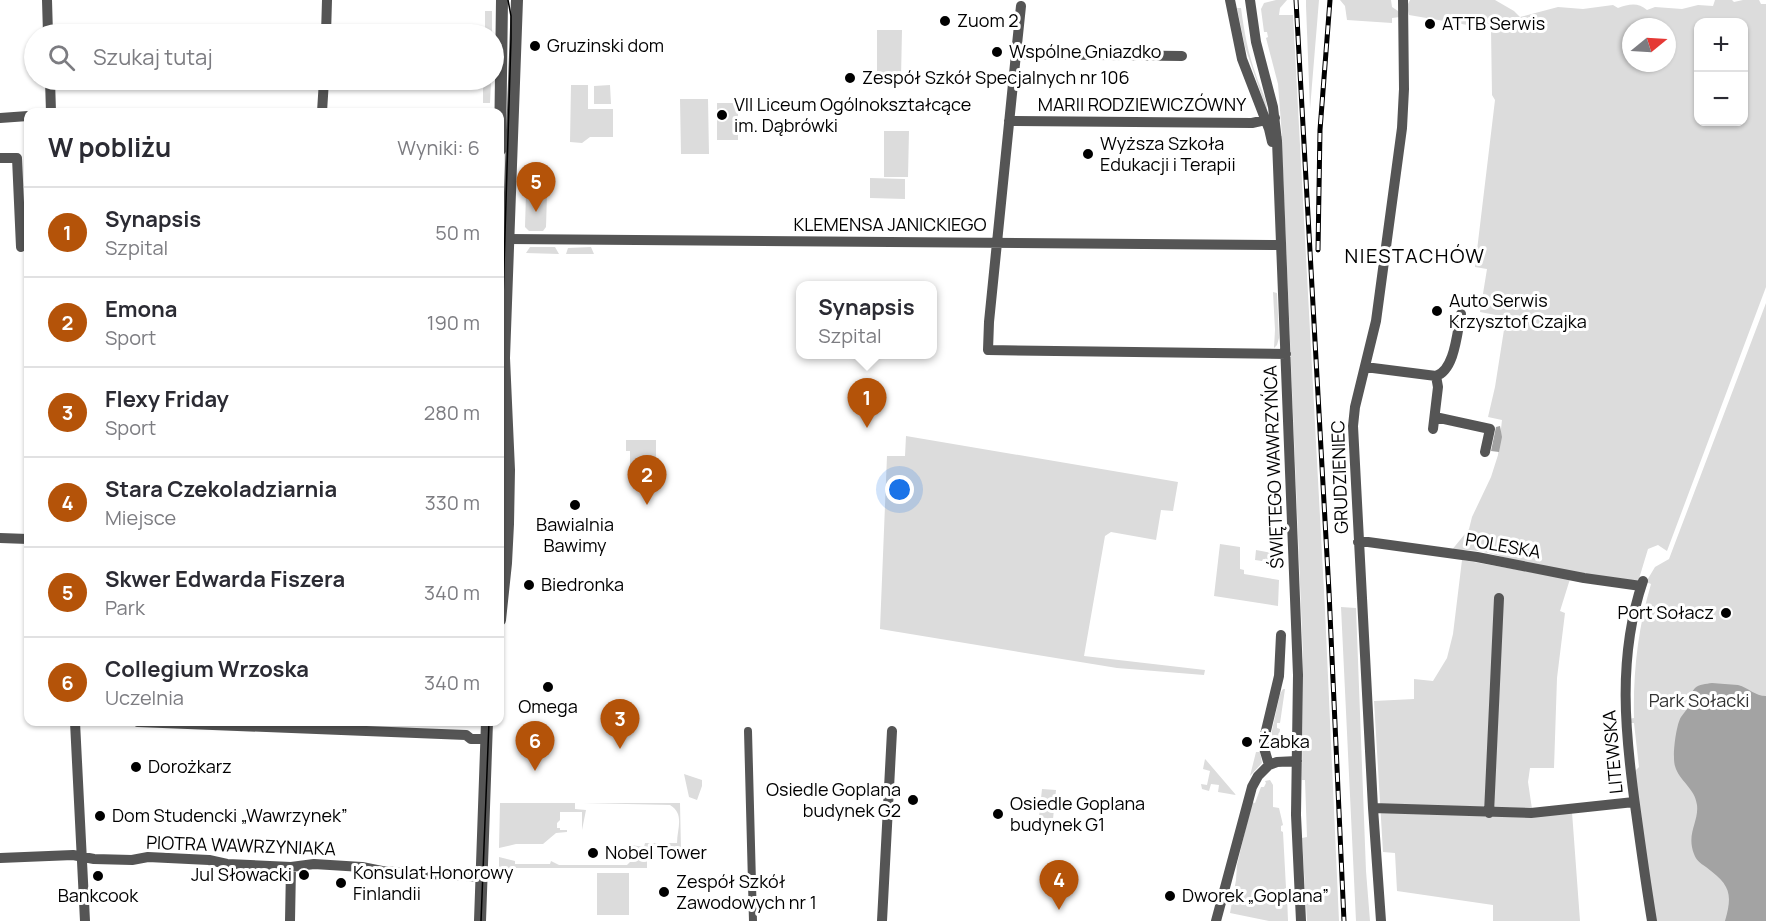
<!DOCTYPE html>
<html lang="pl">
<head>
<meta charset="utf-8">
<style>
  body { margin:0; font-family:Manrope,sans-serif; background:#f7f7f7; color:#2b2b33 }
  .controls { position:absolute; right:18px; top:18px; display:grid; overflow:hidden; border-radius:12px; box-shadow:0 2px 4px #0004 }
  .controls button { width:54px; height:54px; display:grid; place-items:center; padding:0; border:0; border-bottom:2px solid #e1e1e2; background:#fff; color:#2b2b33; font:30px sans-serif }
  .compass { position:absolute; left:1622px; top:18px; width:54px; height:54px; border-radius:50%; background:#fff; box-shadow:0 2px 4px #0004; rotate:72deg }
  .you { position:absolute; left:900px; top:490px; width:21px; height:21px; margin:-15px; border:4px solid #fff; border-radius:50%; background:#1a73e8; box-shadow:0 0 0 9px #1a73e833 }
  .badge { display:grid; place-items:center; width:39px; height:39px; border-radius:50%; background:#b45309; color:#fff; font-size:20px; font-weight:700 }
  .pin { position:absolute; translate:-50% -50px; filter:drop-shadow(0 2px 3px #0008) }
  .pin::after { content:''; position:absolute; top:32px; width:21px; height:18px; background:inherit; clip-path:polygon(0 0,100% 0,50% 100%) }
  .popup { position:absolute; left:796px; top:281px; width:141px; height:78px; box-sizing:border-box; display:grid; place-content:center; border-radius:12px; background:#fff; filter:drop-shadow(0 2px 4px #0005); font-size:20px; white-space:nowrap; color:#7c7c81 }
  .popup b { font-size:22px; color:#2b2b33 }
  .popup::after { content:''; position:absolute; left:50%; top:100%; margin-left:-12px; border:12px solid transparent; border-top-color:#fff }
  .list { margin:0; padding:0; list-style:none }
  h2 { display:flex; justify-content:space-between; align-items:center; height:78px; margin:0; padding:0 24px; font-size:26px }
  h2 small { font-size:20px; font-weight:400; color:#7c7c81 }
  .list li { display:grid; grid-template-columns:39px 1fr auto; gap:18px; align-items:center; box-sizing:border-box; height:90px; padding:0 24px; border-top:2px solid #e1e1e2 }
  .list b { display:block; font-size:22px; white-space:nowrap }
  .list p { margin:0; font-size:20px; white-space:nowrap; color:#7c7c81 }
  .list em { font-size:20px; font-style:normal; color:#7c7c81 }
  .icon { flex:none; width:33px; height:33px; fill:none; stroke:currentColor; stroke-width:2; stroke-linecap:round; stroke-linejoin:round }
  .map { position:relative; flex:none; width:1766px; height:921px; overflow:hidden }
  .search { position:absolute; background:#fff; box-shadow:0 2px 4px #0004; left:24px; top:24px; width:480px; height:66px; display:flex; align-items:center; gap:15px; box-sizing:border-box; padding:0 21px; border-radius:33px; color:#7c7c81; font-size:22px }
  .panel { position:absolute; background:#fff; box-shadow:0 2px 4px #0004; left:24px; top:108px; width:480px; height:618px; border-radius:12px }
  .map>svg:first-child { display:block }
  .green { fill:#dcdcdc; fill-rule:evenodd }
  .water { fill:#a3a3a3 }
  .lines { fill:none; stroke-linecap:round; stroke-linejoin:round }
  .pedestrian { stroke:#555; stroke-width:8 }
  .minor { stroke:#555; stroke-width:10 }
  .tertiary { stroke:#555; stroke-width:12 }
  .tram { stroke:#000; stroke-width:1.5 }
  .rail-casing { stroke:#000; stroke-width:5 }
  .rail { stroke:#fff; stroke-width:3; stroke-dasharray:9; stroke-linecap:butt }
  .poi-dot { fill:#000; stroke:#fff; stroke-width:2 }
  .labels { text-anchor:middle; stroke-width:6; stroke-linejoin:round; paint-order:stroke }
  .poi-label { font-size:18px; fill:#000; stroke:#fff; text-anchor:start }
  .street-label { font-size:18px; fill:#000; stroke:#fff }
  .park-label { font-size:18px; fill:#333; stroke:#fff }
  .neighbourhood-label { font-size:20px; letter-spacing:1.5px; fill:#000; stroke:#fff }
</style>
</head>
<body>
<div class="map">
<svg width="1766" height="921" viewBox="0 0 1766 921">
  <rect width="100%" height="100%" fill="#fff"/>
  <!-- green -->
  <path class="green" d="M1276 0H1287L1280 8 1279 15H1293L1325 610 1339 921H1307L1302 838 1307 837 1305 780H1302L1303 656 1283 171 1280 136H1282L1278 84 1266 38 1268 37 1267 32H1264L1261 9 1264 3Z
    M1306 0H1319L1310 109 1306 6Z
    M1340 0H1391L1392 7 1398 11 1400 17 1392 18V23L1347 20 1345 6Z
    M1410 0H1495L1514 11 1520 17 1558 7 1583 9 1613 5 1618 8C1629 4 1638 2 1647 10L1655 7 1682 9 1698 5 1713 6 1715 0H1732L1734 2 1743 0H1759L1761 4H1766V287L1667 551 1658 545 1648 549 1638 582C1602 576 1564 571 1528 564 1503 558 1477 546 1451 551L1469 529 1472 517 1491 477 1498 455 1502 420 1488 417 1495 387 1506 317 1480 312 1487 269 1475 267 1495 100 1492 95 1491 29 1409 15 1407 6ZM1698 22H1744V122H1698ZM1631 27H1667V63H1631Z
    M1237 8H1241C1244 31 1248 53 1256 75 1259 86 1268 100 1267 111L1245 47Z
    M485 11H492V33H485Z
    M877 30H902L901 78H877Z
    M483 82 491 83 490 103H483Z
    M571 85H588V109H613V137H590L582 143 570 142Z
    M610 85 611 104H594V86Z
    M680 99H708L709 154H681Z
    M717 103H738V140H717Z
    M884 131H909L908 177H884Z
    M870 178 905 179V199L870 198Z
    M526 193 547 194 546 227 543 231H529L525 227Z
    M530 247H555L559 254 526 253Z
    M591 247 594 254H566L568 248Z
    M1273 292 1277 293 1279 338 1277 345 1274 348 1275 330Z
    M1766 303V921H1656L1634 772 1639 767 1634 723H1628V719L1634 718C1633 672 1638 628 1651 584L1646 582 1655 567 1669 559Z
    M906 436 1178 482 1173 511 1161 510 1156 540 1111 532 1105 536 1084 656 1205 670 1204 675 1117 668 880 629 887 456H905Z
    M626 440H656V460H649V466L630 467V451H626Z
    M1220 544 1240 547V569L1244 570V574L1279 580 1278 606 1214 596Z
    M1256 550 1278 554 1279 564 1267 562V560L1263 559 1262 561 1255 560Z
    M1462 560 1570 579 1560 611 1565 613 1557 678 1554 768H1530L1528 782 1532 809 1572 812 1580 921H1493V905L1397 891 1395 853 1383 852 1374 701 1414 699V679L1433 681 1447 658 1453 634Z
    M1341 607 1356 608 1366 871 1370 921H1356Z
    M1283 689H1285L1280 723H1277V728L1280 729 1279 739 1269 744 1280 694Z
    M1256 752H1260L1262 763 1250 776Z
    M1205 759 1206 760 1236 795 1218 792 1219 785 1211 784 1209 791 1202 789 1201 784 1207 785 1210 771 1203 769Z
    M684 774 702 780V786L697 800 689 797Z
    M1270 780 1273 785V807L1279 808 1283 825 1281 826V831L1283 832 1286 888 1284 889V894L1287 895 1288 921H1269L1230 913 1236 880 1237 865 1252 802 1255 803 1261 787H1264L1266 783 1265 781Z
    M1042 789 1056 790 1053 819 1039 817Z
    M500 803H575V809L586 810 582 830V812H560V820L557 823V828H560V830H567V832L556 833 543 844H516L499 848Z
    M583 803H680L681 850H647V868H499V857L515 861V864H550L551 861 559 865H627L631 861V845L644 847 645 843H677C677 829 685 814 670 805Z
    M597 873H629V915H597Z"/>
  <!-- water -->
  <path class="water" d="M1500 426 1502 437 1499 452 1491 451 1496 427Z
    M1712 683C1720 684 1729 684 1738 685 1749 688 1755 696 1766 696V921H1725C1733 893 1730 885 1706 867 1700 863 1696 860 1694 854 1686 833 1699 822 1697 805 1695 788 1679 781 1675 766 1672 757 1676 725 1681 717 1683 714 1685 712 1687 709 1690 703 1689 694 1695 688 1699 684 1706 684 1712 683Z"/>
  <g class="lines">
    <!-- pedestrian -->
    <path class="pedestrian" d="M748 731 753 921"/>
    <!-- minor -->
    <path class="minor" d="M47 0 48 34
      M1230 0 1242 59 1269 129 1272 142
      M1250 0 1256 42 1273 107 1277 141 1298 675 1296 815 1301 921
      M326 34 327 0
      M1016 54 1021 6
      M1182 56 1016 54 989 322 988 350 1286 354
      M50 80 51 112
      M322 112 324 80
      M0 118 28 116
      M1009 121 1252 123 1275 118
      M0 158H17L21 247
      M500 239 1281 245
      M1365 367 1436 376C1455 370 1457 332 1461 314
      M1435 417 1490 429 1485 452
      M1433 429 1438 387 1436 376
      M0 538 28 539
      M1358 542H1368L1477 557 1584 578 1641 586
      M1643 581C1617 657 1625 734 1636 812 1641 848 1646 885 1652 921
      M75 722 85 921
      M138 722 466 735 471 739H486
      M1269 765 1277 762 1297 761
      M1373 808 1531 813 1634 802
      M1489 813 1499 598
      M0 858 73 855 94 859 132 860 148 857 209 860 227 864 291 867 314 864 362 867 382 871 482 877
      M290 921 291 867
      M882 921 892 731
      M1216 921 1252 787 1258 776 1269 765 1264 748V739L1279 676 1281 635
      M1381 921 1373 808 1353 426 1355 407 1376 321 1402 128 1404 89 1403 0"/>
    <!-- tertiary -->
    <path class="tertiary" d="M500 150 502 0
      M500 620 506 563 508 524 509 470 504 358 517 0
      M480 921 487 722"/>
    <!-- tram -->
    <path class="tram" d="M500 499 501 364 511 39V16L508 0
      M481 921 489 722"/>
    <defs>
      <path id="rail" d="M1296 0 1329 592 1344 921
        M1318 250 1320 130 1330 0"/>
    </defs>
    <!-- rail casing -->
    <use href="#rail" class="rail-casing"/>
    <!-- rail -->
    <use href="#rail" class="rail"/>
  </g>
  <!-- markers -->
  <g class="poi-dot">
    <circle cx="945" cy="21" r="6"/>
    <circle cx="1430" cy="24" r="6"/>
    <circle cx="535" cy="46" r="6"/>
    <circle cx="997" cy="52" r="6"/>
    <circle cx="850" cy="78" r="6"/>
    <circle cx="722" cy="115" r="6"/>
    <circle cx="1088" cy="154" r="6"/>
    <circle cx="1437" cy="311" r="6"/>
    <circle cx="575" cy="505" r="6"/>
    <circle cx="529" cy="585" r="6"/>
    <circle cx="1726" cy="613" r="6"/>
    <circle cx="548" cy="687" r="6"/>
    <circle cx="1247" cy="742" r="6"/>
    <circle cx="136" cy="767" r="6"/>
    <circle cx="913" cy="800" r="6"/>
    <circle cx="998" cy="814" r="6"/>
    <circle cx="100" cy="816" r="6"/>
    <circle cx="593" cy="853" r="6"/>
    <circle cx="304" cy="875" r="6"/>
    <circle cx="98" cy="876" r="6"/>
    <circle cx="341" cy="883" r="6"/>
    <circle cx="664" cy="892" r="6"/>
    <circle cx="1170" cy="896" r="6"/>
  </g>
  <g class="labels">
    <!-- poi labels -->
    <g class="poi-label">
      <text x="957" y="27">Zuom 2</text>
      <text x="1442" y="30">ATTB Serwis</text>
      <text x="547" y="52">Gruzinski dom</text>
      <text x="1009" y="58">Wspólne Gniazdko</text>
      <text x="862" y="84">Zespół Szkół Specjalnych nr 106</text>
      <text x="734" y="111">VII Liceum Ogólnokształcące<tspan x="734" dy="21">im. Dąbrówki</tspan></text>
      <text x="1100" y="150">Wyższa Szkoła<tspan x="1100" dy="21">Edukacji i Terapii</tspan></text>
      <text x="1449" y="307">Auto Serwis<tspan x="1449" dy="21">Krzysztof Czajka</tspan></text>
      <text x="575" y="531" text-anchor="middle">Bawialnia<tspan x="575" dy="21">Bawimy</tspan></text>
      <text x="541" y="591">Biedronka</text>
      <text x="1714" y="619" text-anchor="end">Port Sołacz</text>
      <text x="548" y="713" text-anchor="middle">Omega</text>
      <text x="1259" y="748">Żabka</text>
      <text x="148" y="773">Dorożkarz</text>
      <text x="901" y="796" text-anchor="end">Osiedle Goplana<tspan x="901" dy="21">budynek G2</tspan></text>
      <text x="1010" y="810">Osiedle Goplana<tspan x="1010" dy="21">budynek G1</tspan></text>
      <text x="112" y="822">Dom Studencki „Wawrzynek”</text>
      <text x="605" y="859">Nobel Tower</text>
      <text x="353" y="879">Konsulat Honorowy<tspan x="353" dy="21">Finlandii</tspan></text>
      <text x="292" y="881" text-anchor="end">Jul Słowacki</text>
      <text x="676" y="888">Zespół Szkół<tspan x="676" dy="21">Zawodowych nr 1</tspan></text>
      <text x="98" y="902" text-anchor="middle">Bankcook</text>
      <text x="1182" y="902">Dworek „Goplana”</text>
    </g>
    <!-- street labels -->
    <g class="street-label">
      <text x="1142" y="111">MARII RODZIEWICZÓWNY</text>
      <text x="890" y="231">KLEMENSA JANICKIEGO</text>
      <text transform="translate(1274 467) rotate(-92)" y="6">ŚWIĘTEGO WAWRZYŃCA</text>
      <text transform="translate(1340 477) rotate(-92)" y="6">GRUDZIENIEC</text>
      <text transform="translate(1503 546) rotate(10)" y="6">POLESKA</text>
      <text transform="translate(1613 752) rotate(-95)" y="6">LITEWSKA</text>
      <text transform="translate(241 846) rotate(2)" y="6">PIOTRA WAWRZYNIAKA</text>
    </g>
    <!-- park labels -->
    <g class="park-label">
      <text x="1699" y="707">Park Sołacki</text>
    </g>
    <!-- neighbourhood labels -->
    <g class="neighbourhood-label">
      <text x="1415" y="263">NIESTACHÓW</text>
    </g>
  </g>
</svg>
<div class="controls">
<button>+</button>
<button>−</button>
</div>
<svg class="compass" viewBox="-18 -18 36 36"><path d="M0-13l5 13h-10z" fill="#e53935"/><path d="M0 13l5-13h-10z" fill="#7c7c81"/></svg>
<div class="you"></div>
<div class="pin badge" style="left:867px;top:428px">1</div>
<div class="popup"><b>Synapsis</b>Szpital</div>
<div class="pin badge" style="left:647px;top:505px">2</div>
<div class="pin badge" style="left:620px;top:749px">3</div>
<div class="pin badge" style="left:1059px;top:910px">4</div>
<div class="pin badge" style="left:536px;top:212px">5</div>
<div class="pin badge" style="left:535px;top:771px">6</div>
<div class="search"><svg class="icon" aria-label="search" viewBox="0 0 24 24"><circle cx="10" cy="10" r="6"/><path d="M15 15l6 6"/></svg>Szukaj tutaj</div>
<section class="panel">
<h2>W pobliżu<small>Wyniki: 6</small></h2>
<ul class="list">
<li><span class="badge">1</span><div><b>Synapsis</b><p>Szpital</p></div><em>50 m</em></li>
<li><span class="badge">2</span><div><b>Emona</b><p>Sport</p></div><em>190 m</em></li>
<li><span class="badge">3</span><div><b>Flexy Friday</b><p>Sport</p></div><em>280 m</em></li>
<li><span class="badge">4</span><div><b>Stara Czekoladziarnia</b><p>Miejsce</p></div><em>330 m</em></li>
<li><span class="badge">5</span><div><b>Skwer Edwarda Fiszera</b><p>Park</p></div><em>340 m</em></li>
<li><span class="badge">6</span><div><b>Collegium Wrzoska</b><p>Uczelnia</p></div><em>340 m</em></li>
</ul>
</section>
</div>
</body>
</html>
